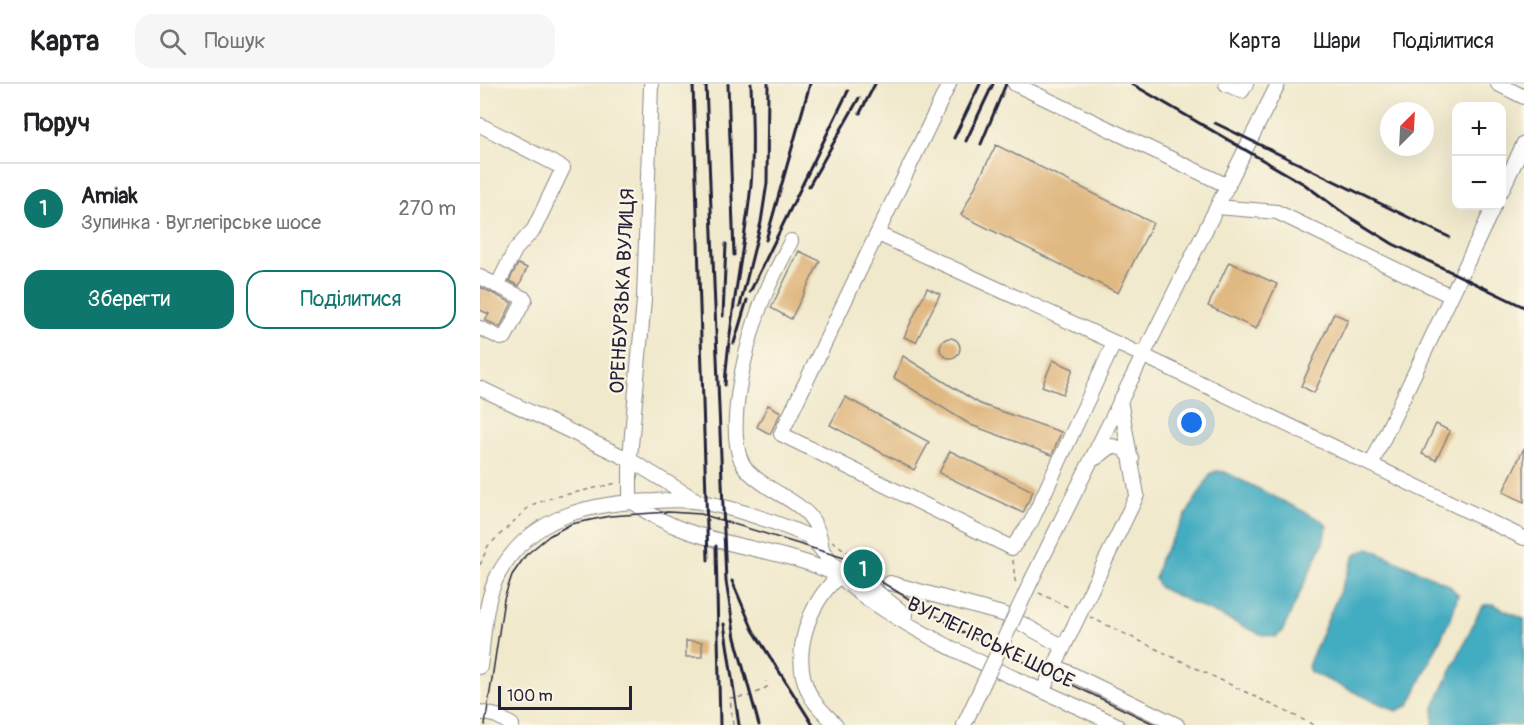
<!DOCTYPE html>
<html lang="uk">
<head>
<meta charset="utf-8">
<style>
  body { margin:0; font-family:Pangolin,sans-serif; background:#f6f6f6; color:#202124 }
  .controls { position:absolute; right:18px; top:18px; display:grid; overflow:hidden; border-radius:12px; box-shadow:0 6px 24px #0002 }
  .controls button { width:54px; height:54px; display:grid; place-items:center; padding:0; border:0; border-bottom:2px solid #e0e0e0; background:#fff; color:#202124; font:30px sans-serif }
  .compass { position:absolute; left:900px; top:18px; width:54px; height:54px; border-radius:50%; background:#fff; box-shadow:0 6px 24px #0002; rotate:24deg }
  .scale { position:absolute; left:18px; bottom:15px; width:134px; box-sizing:border-box; padding-left:6px; border:3px solid #22223b; border-top:0; font-size:16px; line-height:21px; white-space:nowrap; color:#22223b; -webkit-text-stroke:4px #fcf5e5; paint-order:stroke }
  .you { position:absolute; left:712px; top:339px; width:21px; height:21px; margin:-15px; border:4px solid #fff; border-radius:50%; background:#1a73e8; box-shadow:0 0 0 9px #1a73e833 }
  .badge { display:grid; place-items:center; width:39px; height:39px; border-radius:50%; background:#0f766e; color:#fff; font-size:20px; font-weight:700 }
  .pin { position:absolute; translate:-50% -50%; border:3px solid #fff; box-shadow:0 2px 6px #0006 }
  .list { margin:0; padding:0; list-style:none }
  h2 { display:flex; justify-content:space-between; align-items:center; height:78px; margin:0; padding:0 24px; font-size:26px }
  h2 small { font-size:20px; font-weight:400; color:#757577 }
  .list li { display:grid; grid-template-columns:39px 1fr auto; gap:18px; align-items:center; box-sizing:border-box; height:90px; padding:0 24px; border-top:2px solid #e0e0e0 }
  .list b { display:block; font-size:22px; white-space:nowrap }
  .list p { margin:0; font-size:20px; white-space:nowrap; color:#757577 }
  .list em { font-size:20px; font-style:normal; color:#757577 }
  .actions { display:flex; gap:12px; padding:18px 24px }
  .actions a { flex:1; padding:14px 0; border:2px solid #0f766e; border-radius:18px; text-align:center; font-size:21px; color:#0f766e }
  .actions .main { background:#0f766e; color:#fff }
  .icon { flex:none; width:33px; height:33px; fill:none; stroke:currentColor; stroke-width:2; stroke-linecap:round; stroke-linejoin:round }
  .map { position:relative; flex:none; width:1044px; height:641px; overflow:hidden }
  header { display:flex; align-items:center; gap:36px; box-sizing:border-box; height:84px; padding:0 30px; background:#fff; border-bottom:2px solid #e0e0e0 }
  header strong { font-size:28px }
  nav { display:flex; gap:33px; margin-inline-start:auto; font-size:21px }
  .search { width:420px; height:54px; background:#f6f6f6; display:flex; align-items:center; gap:15px; box-sizing:border-box; padding:0 21px; border-radius:18px; color:#757577; font-size:22px }
  main { display:flex }
  aside { flex:1; background:#fff }
  .map>svg:first-child { display:block }
  .water { fill:#42acc1; stroke:#32677e; stroke-width:1.5 }
  .building { fill:#e0b881 }
  .lines { fill:none; stroke-linecap:round; stroke-linejoin:round }
  .minor-casing { stroke:#898684; stroke-width:16 }
  .path { stroke:#898684; stroke-width:1.5; stroke-dasharray:4.5 4.5; stroke-linecap:butt }
  .minor { stroke:#fff; stroke-width:14 }
  .tram { stroke:#22223b; stroke-width:1.5 }
  .rail { stroke:#22223b; stroke-width:3 }
  .minor-bridge-casing { stroke:#898684; stroke-width:16; stroke-linecap:butt }
  .minor-bridge { stroke:#fff; stroke-width:14 }
  .labels { text-anchor:middle; stroke-width:4.5; stroke-linejoin:round; paint-order:stroke }
  .street-label { font-size:20px; fill:#22223b; stroke:#fcf5e5 }
</style>
</head>
<body>
<header>
<strong>Карта</strong>
<div class="search"><svg class="icon" aria-label="search" viewBox="0 0 24 24"><circle cx="10" cy="10" r="6"/><path d="M15 15l6 6"/></svg>Пошук</div>
<nav><a>Карта</a><a>Шари</a><a>Поділитися</a></nav>
</header>
<main>
<aside>
<h2>Поруч<small></small></h2>
<ul class="list">
<li><span class="badge">1</span><div><b>Amiak</b><p>Зупинка · Вуглегірське шосе</p></div><em>270 m</em></li>
</ul>
<div class="actions"><a class="main">Зберегти</a><a>Поділитися</a></div>
</aside>
<div class="map">
<svg width="1044" height="641" viewBox="0 0 1044 641">
  <rect width="100%" height="100%" fill="#fcf5e5"/>
  <filter id="ink" filterUnits="userSpaceOnUse"><feTurbulence type="fractalNoise" baseFrequency=".0167" numOctaves="2"/><feDisplacementMap in="SourceGraphic" scale="12" xChannelSelector="R" yChannelSelector="G"/><feConvolveMatrix kernelMatrix="1 2 1 2 8 2 1 2 1" color-interpolation-filters="sRGB"/></filter>
  <filter id="wash" filterUnits="userSpaceOnUse"><feTurbulence type="fractalNoise" baseFrequency=".008" numOctaves="4" result="noise"/><feDisplacementMap in="SourceGraphic" scale="24" xChannelSelector="R" yChannelSelector="G"/><feGaussianBlur stdDeviation="1.35" result="paint"/><feColorMatrix in="noise" values="0 0 0 0 0 0 0 0 0 0 0 0 0 0 0 0 0 1.4 0 .05"/><feComposite in="paint" operator="in"/></filter>
  <g filter="url(#wash)">
    <rect width="100%" height="100%" fill="#f0e9cc"/>
    <!-- water -->
    <path class="water" d="M737 387 745 388 843 437 847 442 843 459 802 548 796 553 780 550 680 504 675 495 680 475 731 389Z
      M889 464 969 501 978 511 972 531 929 621 916 627 830 588 828 582 875 471Z
      M1012 520 1044 535V641H953L954 623 1000 526 1004 521Z"/>
    <g id="blocks">
      <!-- building -->
      <path class="building" d="M516 61 673 139 638 209 481 131Z
        M319 167 340 177 311 235 291 224Z
        M749 178 797 200 776 245 728 222Z
        M38 180 47 184 39 202 29 197Z
        M0 203 32 219 20 243 5 236 9 230 0 226Z
        M447 204 460 210 436 258 424 253Z
        M854 229 868 236 834 309 821 302Z
        M460 264a10 10 0 1 1 20 0a10 10 0 1 1-20 0Z
        M423 272 500 320 581 348 572 371 491 341 414 294Z
        M573 276 593 285 583 310 562 302Z
        M365 313 449 358 434 386 350 341Z
        M288 321 301 328 290 350 277 343Z
        M956 340 970 347 956 376 942 370Z
        M1044 364V418L1023 408Z
        M470 367 553 407 543 429 459 389Z
        M206 557 222 558V573H206Z"/>
    </g>
  </g>
  <g filter="url(#ink)">
    <use href="#blocks" fill-opacity="0" stroke="#898684" stroke-width="1.5"/>
    <g class="lines">
      <defs>
        <path id="minor" d="M469 0 301 350 532 464 551 438 634 259
          M535 0 748 102
          M746 0 762 7 766 0
          M1018 0 1044 13
          M0 41 83 84 54 145 35 166 17 202
          M1022 106 1044 59
          M737 123 797 128 971 212
          M398 150 662 271 1044 454
          M311 157C300 179 288 201 280 223 267 258 240 358 268 387 298 418 338 415 342 467
          M0 193 45 215 25 253 21 254 0 244
          M0 304 150 376 216 416
          M616 374 632 362 644 365 652 375
          M891 381 1014 122
          M150 417V373L164 216 171 0
          M152 417C210 465 295 459 359 492 329 519 310 570 329 609 334 621 347 631 356 641
          M353 482 383 497 426 531
          M553 493 798 0
          M410 499 526 531 584 563
          M575 582 697 641
          M0 583C4 553 4 516 19 489 51 431 113 418 175 417 190 416 205 415 220 418 256 424 295 438 328 452 347 466 354 490 373 504 448 561 551 600 637 641
          M563 606 657 411 640 316
          M0 628 17 632 32 641
          M484 641 498 611"/>
      </defs>
      <!-- minor casing -->
      <use href="#minor" class="minor-casing"/>
      <!-- path -->
      <path class="path" d="M352 457 383 479V484
        M533 476 535 497 538 499
        M0 481 8 462 51 421 71 414 137 399
        M559 509 590 524
        M610 533 834 641
        M253 641 250 614 271 612 287 603 286 597"/>
      <!-- minor -->
      <use href="#minor" class="minor"/>
      <!-- tram -->
      <path class="tram" d="M5 641 24 515 32 491 46 471 69 452 91 440 130 432 188 428 221 430 361 473 484 549 676 641"/>
      <!-- rail -->
      <path class="rail" d="M213 0 228 476
        M226 0 246 497 255 554 279 641
        M248 0 254 171
        M652 0 824 100 866 131 913 160 1044 223
        M380 29 395 0
        M735 39 969 153
        M474 54 500 0
        M486 57 513 0
        M501 60 526 0
        M329 102 379 14
        M286 156 330 0
        M270 208 368 7
        M260 222 281 138 287 99 288 0
        M243 232 246 160
        M254 259 267 216
        M245 301C249 233 264 168 271 101 274 67 272 34 271 0
        M236 462 240 641
        M252 497 273 546 333 641
        M244 540 259 641"/>
      <defs>
        <path id="minor-bridge" d="M498 611 553 493"/>
      </defs>
      <!-- minor-bridge casing -->
      <use href="#minor-bridge" class="minor-bridge-casing"/>
      <!-- minor-bridge -->
      <use href="#minor-bridge" class="minor-bridge"/>
    </g>
  </g>
  <g class="labels">
    <!-- street labels -->
    <g class="street-label">
      <text transform="translate(142 207) rotate(-87)" y="7">ОРЕНБУРЗЬКА ВУЛИЦЯ</text>
      <text transform="translate(511 558) rotate(26)" y="7">ВУГЛЕГІРСЬКЕ ШОСЕ</text>
    </g>
  </g>
</svg>
<div class="controls">
<button>+</button>
<button>−</button>
</div>
<svg class="compass" viewBox="-18 -18 36 36"><path d="M0-13l5 13h-10z" fill="#e53935"/><path d="M0 13l5-13h-10z" fill="#757577"/></svg>
<div class="scale">100 m</div>
<div class="you"></div>
<div class="pin badge" style="left:383px;top:485px">1</div>
</div>
</main>
</body>
</html>
